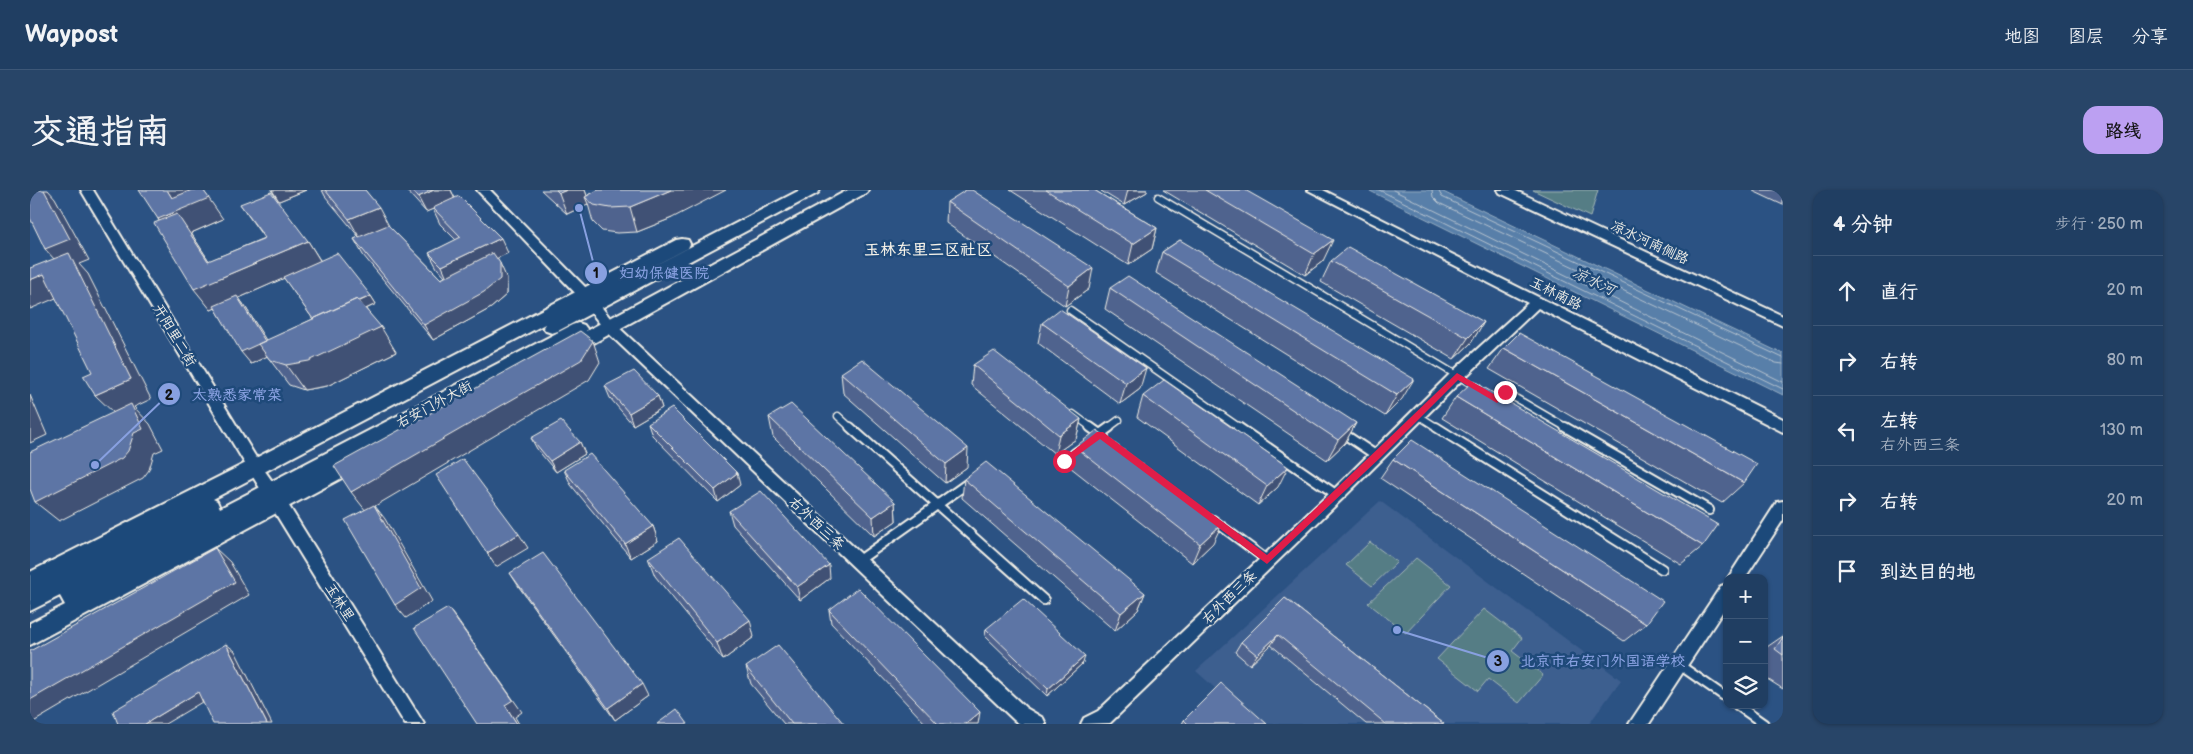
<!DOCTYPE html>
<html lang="zh">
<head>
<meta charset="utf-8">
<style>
  body { margin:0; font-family:"Balsamiq Sans","LXGW WenKai TC",sans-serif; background:#284568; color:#f1f3f6 }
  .controls { position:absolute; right:15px; bottom:15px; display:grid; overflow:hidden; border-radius:10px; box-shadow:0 1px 4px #0004 }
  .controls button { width:45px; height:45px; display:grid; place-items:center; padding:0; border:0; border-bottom:1px solid #3d5777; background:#203e62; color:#f1f3f6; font:25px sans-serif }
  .stop { position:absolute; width:15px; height:15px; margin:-11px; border:4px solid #e11d48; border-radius:50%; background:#fff }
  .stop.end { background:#e11d48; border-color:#fff; box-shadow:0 1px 5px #0008 }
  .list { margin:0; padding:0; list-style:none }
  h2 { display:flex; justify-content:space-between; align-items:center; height:65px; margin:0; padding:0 20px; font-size:21px }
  h2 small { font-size:16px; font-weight:400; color:#a2aebe }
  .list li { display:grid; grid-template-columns:32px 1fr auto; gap:15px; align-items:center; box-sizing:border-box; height:70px; padding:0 20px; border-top:1px solid #3d5777 }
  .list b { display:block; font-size:19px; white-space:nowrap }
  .list p { margin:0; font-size:16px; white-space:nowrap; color:#a2aebe }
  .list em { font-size:16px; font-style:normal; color:#a2aebe }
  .icon { flex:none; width:28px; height:28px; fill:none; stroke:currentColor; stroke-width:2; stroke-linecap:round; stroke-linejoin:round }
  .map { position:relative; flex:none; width:1753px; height:534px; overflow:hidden; border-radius:15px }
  header { display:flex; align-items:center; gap:30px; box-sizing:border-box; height:70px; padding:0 25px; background:#203e62; border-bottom:1px solid #3d5777 }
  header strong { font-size:24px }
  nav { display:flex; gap:28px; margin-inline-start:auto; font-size:18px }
  .intro { display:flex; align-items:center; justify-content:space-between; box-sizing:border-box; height:120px; padding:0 30px }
  h1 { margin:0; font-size:35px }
  .button { padding:12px 22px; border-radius:15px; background:#bca0f2; color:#111; font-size:18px; font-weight:700 }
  main { display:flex; gap:30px; padding:0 30px }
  aside { flex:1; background:#203e62; border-radius:15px; box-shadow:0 1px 4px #0004 }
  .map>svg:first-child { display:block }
  .built { fill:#3e5f8f }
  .green { fill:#547d85; stroke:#a4b7b6 }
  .water { fill:#587fa9; stroke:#96adc2 }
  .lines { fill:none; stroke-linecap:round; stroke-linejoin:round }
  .shore { stroke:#b6c3cf; stroke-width:1 }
  .lane-far1-casing { stroke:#f4f1e8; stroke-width:9 }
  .lane-casing { stroke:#f4f1e8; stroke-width:12 }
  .street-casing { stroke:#f4f1e8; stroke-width:4 }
  .secondary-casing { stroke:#f4f1e8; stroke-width:4 }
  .lane-far1 { stroke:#1f4a7a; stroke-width:6 }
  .lane { stroke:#1f4a7a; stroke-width:8 }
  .street { fill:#1f4a7a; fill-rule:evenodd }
  .secondary { fill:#1f4a7a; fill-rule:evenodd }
  .wall { fill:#50648e; stroke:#f4f1e8; fill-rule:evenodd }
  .shaded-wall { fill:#415174; stroke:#f4f1e8 }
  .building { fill:#5d74a5; stroke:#f4f1e8 }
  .route { fill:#e11d48 }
  .labels { text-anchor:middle; stroke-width:5; stroke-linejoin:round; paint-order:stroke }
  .street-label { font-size:14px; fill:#f4f1e8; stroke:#1f4a7a }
  .water-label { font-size:15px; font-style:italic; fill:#dde0df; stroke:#1f4a7a }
  .quarter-label { font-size:16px; font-weight:bold; fill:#f4f1e8; stroke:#1f4a7a }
  .leader { fill:none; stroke:#88a0e0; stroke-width:2 }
  .callout-dot { fill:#88a0e0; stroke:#1f4a7a; stroke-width:2 }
  .mark-label { font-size:15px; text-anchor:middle; font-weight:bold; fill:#111 }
  .callout-label { font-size:15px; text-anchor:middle; font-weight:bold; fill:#88a0e0; stroke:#1f4a7a; stroke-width:5; stroke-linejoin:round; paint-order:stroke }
</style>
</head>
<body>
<header>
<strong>Waypost</strong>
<nav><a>地图</a><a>图层</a><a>分享</a></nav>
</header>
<div class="intro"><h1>交通指南</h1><a class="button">路线</a></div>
<main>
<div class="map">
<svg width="1753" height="534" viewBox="0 0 1753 534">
  <rect width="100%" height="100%" fill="#2b5283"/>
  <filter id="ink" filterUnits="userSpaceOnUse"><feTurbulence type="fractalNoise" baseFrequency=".02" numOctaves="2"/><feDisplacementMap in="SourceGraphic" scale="10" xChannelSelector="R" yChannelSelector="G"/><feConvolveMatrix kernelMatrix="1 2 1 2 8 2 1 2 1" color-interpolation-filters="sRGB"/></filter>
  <g filter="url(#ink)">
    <!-- built -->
    <path class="built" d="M1350 311 1591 490 1559 534H1225L1166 481Z"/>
    <!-- green -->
    <path class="green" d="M1503 0H1568L1560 27Z
      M1340 352 1367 372 1342 396 1316 375Z
      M1386 368 1421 395 1376 443 1338 413Z
      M1454 419 1492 448 1482 461 1513 485 1489 513 1458 489 1448 501 1407 469Z"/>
    <!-- water -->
    <path class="water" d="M1338 0H1409L1753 164V205Z"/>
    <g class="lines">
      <!-- shore -->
      <path class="shore" d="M1349 0 1753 199
        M1363 0 1753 192
        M1402 0 1403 7 1409 13 1746 173 1753 174
        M1408 0 1412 7 1753 168"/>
      <defs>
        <path id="lane-far1" d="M1128 7 1448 198
          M1040 120 1210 238
          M1462 207 1467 210 1475 202 1537 238
          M1043 224 1062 238
          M808 226 821 238
          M1389 226 1408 238
          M1078 238 1089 230"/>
        <path id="lane" d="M820 237 1014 410
          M1060 237 1074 247
          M1208 237 1307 305
          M1406 237 1632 379
          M1535 237 1679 320
          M1311 242 1347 266
          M1066 247 1080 237
          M1034 271 1051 259
          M1183 330 1237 370
          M828 371 941 291
          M1648 474 1697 508
          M1707 515 1734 534"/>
        <path id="street" d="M51 0H63L230 274 254 308 394 534H375L220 282Z
          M447 0H460L559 101 584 133 996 518 1013 528 1016 534H990L984 530 574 139 549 107Z
          M1278 0H1293L1753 229V242L1508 118 1432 190 1312 309 1080 533 1051 534 1054 528 1068 521 1302 301 1422 182 1498 113Z
          M1468 0H1484L1753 126V136L1470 3Z
          M1753 311V330L1715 388H1698L1747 312Z
          M1697 394V415L1619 534H1599L1691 396Z"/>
        <path id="secondary" d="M770 0H790L788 3 528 141 522 143 516 141 513 137 515 134 183 309 187 311 190 318 542 135 548 133 554 135 557 139 556 141 818 0H838L836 3 542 165 536 167 530 165 527 160 528 157 334 261 338 262 341 268 338 274 0 455V433L35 415 30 406 0 421V382L218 272 646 50 652 49 658 50 660 54 658 58 585 96Z"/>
      </defs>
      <!-- lane-far1 casing -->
      <use href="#lane-far1" class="lane-far1-casing"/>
      <!-- lane casing -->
      <use href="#lane" class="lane-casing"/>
      <!-- street casing -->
      <use href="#street" class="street-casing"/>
      <!-- secondary casing -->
      <use href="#secondary" class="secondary-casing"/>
      <!-- lane-far1 -->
      <use href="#lane-far1" class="lane-far1"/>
      <!-- lane -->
      <use href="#lane" class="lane"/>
      <!-- street -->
      <use href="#street" class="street"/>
      <!-- secondary -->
      <use href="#secondary" class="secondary"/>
    </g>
    <!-- wall -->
    <path class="wall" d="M241 0H276L249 11Z
      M292 0H335L358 35 411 89 415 87 407 78 399 63 426 50 410 34 403 19 396 22 376 0H421L425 8 478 63 467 68 477 89V104L461 118 403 150 333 65 324 49 329 47 295 6Z
      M511 0H555L557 6 568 0 642 28 607 42 587 43 572 41 563 32 558 14 537 24Z
      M980 0H1064L1127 38 1122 59 1098 75Z
      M1072 0H1117V2L1094 15 1071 1Z
      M1133 0H1215L1293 71 1275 85Z
      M1724 0H1753V15L1723 1Z
      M917 12 1059 99 1035 116 916 33Z
      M210 14 278 51 290 70 341 106 346 114 336 119 366 162 297 196 274 200 259 195 237 166 221 174 185 118 181 120 128 29H193L161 43 179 71 234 48ZM254 88 283 129 236 151 216 118 209 108Z
      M1150 50 1372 209 1355 226 1126 83 1132 62Z
      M1301 71 1454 132 1441 153 1424 169 1291 92Z
      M1080 98 1326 233 1315 253 1297 270 1075 119Z
      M1012 133 1110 199 1090 214 1008 153Z
      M1474 158 1714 293 1692 313 1459 179Z
      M943 175 1051 229 1046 249 1025 264 941 195Z
      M811 183 937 277 915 293 813 203Z
      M575 196 628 206 632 218 603 235 580 208Z
      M1113 206 1248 297 1228 315 1107 227Z
      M1426 207 1673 356 1651 374 1412 228Z
      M739 227 865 312 866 331 844 346 743 247Z
      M618 233 710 295 688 312 622 245Z
      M501 248 550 252 555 264 526 282 507 259Z
      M1045 257 1183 353 1162 373 1040 277Z
      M1363 269 1616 434 1594 451 1350 288Z
      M534 280 623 336 628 351 601 368 541 295Z
      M934 289 1115 403 1108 420 1085 441 932 308Z
      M699 321 800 388 770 410 703 335Z
      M618 368 724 447 693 470 625 386Z
      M480 383 618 506 585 530 489 397Z
      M1255 408 1414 534H1336L1241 455 1220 475 1205 462 1211 452Z
      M799 420 948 533 896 534 801 433Z
      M956 439 1053 473 1017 506 955 446Z
      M1753 446V499L1734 487V459Z
      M716 477 814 534H754L721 494Z
      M1154 530 1237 534H1152Z"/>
    <!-- shaded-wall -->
    <path class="shaded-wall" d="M14 0H18L25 8 59 70 49 74 58 84 121 209 104 217 120 234 133 259 124 263 119 280 113 288 29 331 5 312 86 225 65 205 101 189 34 80 15 59Z
      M137 0H173L193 29 161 43 190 88 278 51 291 72 209 108 216 118 244 163 221 174 211 162 209 108 181 120 164 99 144 50 128 29 142 8Z
      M242 0H276L249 11Z
      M404 0H421L425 10 396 22 388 7Z
      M537 0H555L558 9 555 7 558 14 537 24 529 3Z
      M641 0H696L642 28 607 42 600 17Z
      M1098 0H1117V2L1094 15Z
      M349 17 360 38 331 50 319 29Z
      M1127 38 1122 59 1098 75 1103 54Z
      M471 48 478 63 419 92 412 76Z
      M1303 50 1293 71 1275 85 1284 64Z
      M470 73 477 89V104L461 118 403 150 394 135Z
      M1063 78 1059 99 1035 116 1039 96Z
      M14 84 33 105 0 119V90Z
      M341 106 346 114 291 140 285 132Z
      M1454 132 1441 153 1424 169 1438 148Z
      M351 137 366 162 297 196 274 200 256 175Z
      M563 151 570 172 559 190 345 316 355 329 402 411 376 428 365 415 336 321 321 302Z
      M1116 178 1110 199 1090 214 1096 193Z
      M1384 189 1372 209 1355 226 1367 205Z
      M0 205 17 245 0 253Z
      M628 206 632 218 603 235 599 223Z
      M1051 229 1046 249 1025 264 1029 245Z
      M1326 233 1315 253 1297 270 1308 250Z
      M550 252 555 264 526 282 520 271Z
      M938 258 937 277 915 293 916 274Z
      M1258 277 1248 297 1228 315 1237 296Z
      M707 283 710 295 688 312 685 300Z
      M865 312 866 331 844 346 843 327Z
      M1192 334 1183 353 1162 373 1170 354Z
      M623 336 628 351 601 368 595 354Z
      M489 344 498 358 466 377 457 363Z
      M185 358 200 372 219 405 0 534V510Z
      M799 375 800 388 770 410 767 397Z
      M1115 403 1108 420 1085 441 1091 423Z
      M418 418 428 431 492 522 485 527 489 534H487L475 515Z
      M720 430 724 447 693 470 687 453Z
      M1248 445 1241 455 1220 475 1227 465Z
      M196 454 205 461 242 534H237Z
      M1055 466 1053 473 1017 506 1018 499Z
      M612 494 618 506 585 530 578 518Z
      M168 502 177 509 135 534H115Z
      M950 522 948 534H936Z"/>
    <!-- building -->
    <path class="building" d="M0 0H14L40 49 15 59 0 28Z
      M109 0H137L142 8 162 0H173L179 8 128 29Z
      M295 0H335L349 17 319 29Z
      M382 0H404L388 7Z
      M526 0H537L529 3Z
      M568 0H641L600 17 580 18 564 15 555 7Z
      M936 0H942L1063 78 1039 96 917 12Z
      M1016 0H1064L1127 38 1103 54Z
      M1175 0H1215L1303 50 1284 64Z
      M241 2 278 51 164 99 124 33 147 24 178 71 235 48 210 14Z
      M429 6 471 48 412 76 399 63 431 47 403 18Z
      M358 35 411 89 463 63 470 73V89L454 102 394 135 324 49Z
      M1150 50 1384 189 1367 205 1132 62Z
      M1318 57 1454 132 1438 148 1301 71Z
      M39 63 101 189 65 205 53 186 62 182 14 84 0 90V78Z
      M307 63 341 106 329 111 327 109 283 129 253 87Z
      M1098 86 1326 233 1308 250 1080 98Z
      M207 106 235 151 211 162 184 116Z
      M327 109 351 137 279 171 256 175 240 170 228 154Z
      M1030 119 1116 178 1096 193 1012 133Z
      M550 141 563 151 551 170 321 302 304 276Z
      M1489 143 1727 274 1714 293 1474 158Z
      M964 161 1051 229 1029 245 943 175Z
      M832 169 938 258 916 274 811 183Z
      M604 181 628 206 599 223 575 196Z
      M1134 190 1258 277 1237 296 1113 206Z
      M1443 191 1688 335 1673 356 1426 207Z
      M101 214 113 239 104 243 98 261 92 268 5 312 0 299V262Z
      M761 214 865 312 843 327 739 227Z
      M642 218 707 283 685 300 618 233Z
      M531 231 550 252 520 271 501 248Z
      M1067 240 1192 334 1170 354 1045 257Z
      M1382 250 1633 411 1616 434 1363 269Z
      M560 264 623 336 595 354 534 280Z
      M433 269 489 344 457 363 406 285Z
      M956 272 1115 403 1091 423 934 289Z
      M731 301 799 375 767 397 699 321Z
      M344 315 391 398 365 415 315 330Z
      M649 348 720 430 687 453 618 368Z
      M185 358 205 392 0 510V461Z
      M513 363 612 494 578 518 480 383Z
      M828 398 950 522 936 534H908L799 420Z
      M1255 408 1414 534H1356L1248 445 1227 465 1211 452Z
      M993 409 1055 466 1018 499 956 439Z
      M418 418 483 510 475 515 487 534H447L384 438Z
      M1753 447V465L1745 459Z
      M196 454 237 534H183L168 502 115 534H88L83 521Z
      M748 455 814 534H762L716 477Z
      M1191 493 1237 534H1158L1154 530Z
      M647 519 658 534H627Z"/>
  </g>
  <!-- route -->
  <path class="route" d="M1427 183 1467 206 1475 199 1479 202 1467 213 1428 190 1350 268 1237 374 1070 249 1037 273H1032L1030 271 1067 242H1073L1237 365Z"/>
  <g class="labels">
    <!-- street labels -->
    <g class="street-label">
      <text transform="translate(1620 52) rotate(25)" y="5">凉水河南侧路</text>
      <text transform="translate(1526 103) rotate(27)" y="5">玉林南路</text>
      <text transform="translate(145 145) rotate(59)" y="5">开阳里二街</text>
      <text transform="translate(404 214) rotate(-28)" y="5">右安门外大街</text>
      <text transform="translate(787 333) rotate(43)" y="5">右外西三条</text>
      <text transform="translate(1199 407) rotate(-44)" y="5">右外西三条</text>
      <text transform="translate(310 412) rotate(58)" y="5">玉林里</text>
    </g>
    <!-- water labels -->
    <g class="water-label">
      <text transform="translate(1564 91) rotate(26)" y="5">凉水河</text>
    </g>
    <!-- quarter labels -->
    <g class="quarter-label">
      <text x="898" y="65">玉林东里三区社区</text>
    </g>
  </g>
  <!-- callouts -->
  <path class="leader" d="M549 18L566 83M65 275L139 204M1367 440L1468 471"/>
  <g class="callout-dot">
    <circle cx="549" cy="18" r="5"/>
    <circle cx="65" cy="275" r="5"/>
    <circle cx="1367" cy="440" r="5"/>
    <circle cx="566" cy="83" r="12"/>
    <circle cx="139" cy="204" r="12"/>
    <circle cx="1468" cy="471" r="12"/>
  </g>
  <g class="mark-label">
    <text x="566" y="88">1</text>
    <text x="139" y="210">2</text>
    <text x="1468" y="476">3</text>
  </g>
  <g class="callout-label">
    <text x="634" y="88">妇幼保健医院</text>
    <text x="207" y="210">太熟悉家常菜</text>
    <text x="1573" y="476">北京市右安门外国语学校</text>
  </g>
</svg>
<div class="controls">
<button>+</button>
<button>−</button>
<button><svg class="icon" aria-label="layers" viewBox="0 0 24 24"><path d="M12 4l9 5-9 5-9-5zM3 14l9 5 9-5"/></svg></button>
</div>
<div class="stop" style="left:1034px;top:271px"></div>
<div class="stop end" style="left:1475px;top:202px"></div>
</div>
<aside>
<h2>4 分钟<small>步行 · 250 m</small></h2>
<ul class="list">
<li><svg class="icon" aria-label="ahead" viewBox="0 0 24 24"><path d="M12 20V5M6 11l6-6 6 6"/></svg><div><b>直行</b></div><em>20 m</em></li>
<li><svg class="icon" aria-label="right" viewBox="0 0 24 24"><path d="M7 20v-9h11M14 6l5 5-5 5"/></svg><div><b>右转</b></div><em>80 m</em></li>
<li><svg class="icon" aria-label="left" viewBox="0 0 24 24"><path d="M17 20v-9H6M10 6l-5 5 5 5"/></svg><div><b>左转</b><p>右外西三条</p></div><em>130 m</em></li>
<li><svg class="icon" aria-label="right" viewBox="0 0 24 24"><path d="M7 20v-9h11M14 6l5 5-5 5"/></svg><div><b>右转</b></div><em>20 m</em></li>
<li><svg class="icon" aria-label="arrive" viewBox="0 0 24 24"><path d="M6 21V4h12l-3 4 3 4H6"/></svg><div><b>到达目的地</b></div></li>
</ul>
</aside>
</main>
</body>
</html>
